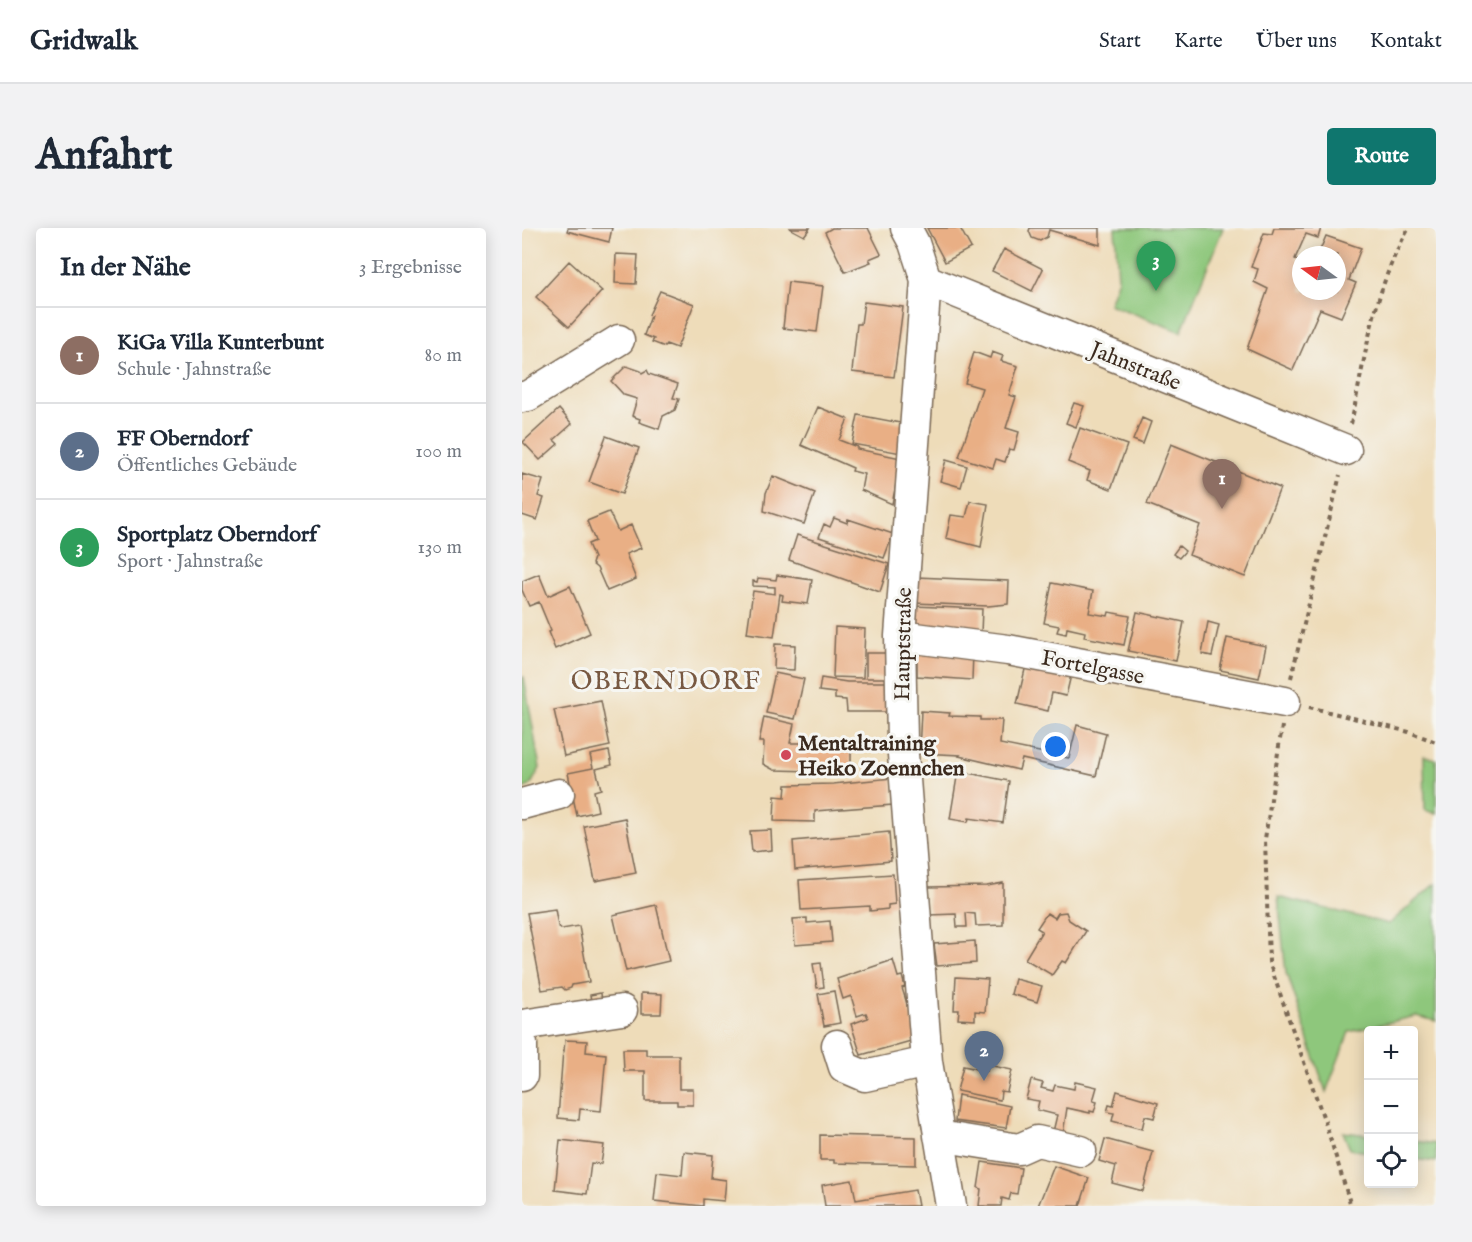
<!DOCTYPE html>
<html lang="de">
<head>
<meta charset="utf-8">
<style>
  body { margin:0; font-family:"IM FELL English",serif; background:#f2f2f3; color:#1f2937 }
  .controls { position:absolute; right:18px; bottom:18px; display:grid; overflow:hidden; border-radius:6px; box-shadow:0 3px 15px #0003 }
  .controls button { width:54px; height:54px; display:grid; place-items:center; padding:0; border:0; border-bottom:2px solid #e0e1e3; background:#fff; color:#1f2937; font:30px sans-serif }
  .compass { position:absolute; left:770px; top:18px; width:54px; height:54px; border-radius:50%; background:#fff; box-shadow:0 3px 15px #0003; rotate:285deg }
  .you { position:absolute; left:534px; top:519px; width:21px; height:21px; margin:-15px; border:4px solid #fff; border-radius:50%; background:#1a73e8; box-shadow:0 0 0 9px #1a73e833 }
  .badge { display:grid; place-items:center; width:39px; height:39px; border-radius:50%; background:#0f766e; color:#fff; font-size:20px; font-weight:700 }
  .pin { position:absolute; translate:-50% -50px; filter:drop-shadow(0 2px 3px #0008) }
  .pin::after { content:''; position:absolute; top:32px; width:21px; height:18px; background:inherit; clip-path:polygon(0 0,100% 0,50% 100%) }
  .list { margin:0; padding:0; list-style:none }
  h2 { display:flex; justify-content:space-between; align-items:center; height:78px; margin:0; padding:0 24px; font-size:26px }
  h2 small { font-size:20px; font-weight:400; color:#747a83 }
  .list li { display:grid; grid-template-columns:39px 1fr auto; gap:18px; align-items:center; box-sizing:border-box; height:96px; padding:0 24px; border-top:2px solid #e0e1e3 }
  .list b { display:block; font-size:22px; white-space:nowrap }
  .list p { margin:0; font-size:20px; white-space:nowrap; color:#747a83 }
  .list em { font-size:20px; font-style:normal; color:#747a83 }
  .icon { flex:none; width:33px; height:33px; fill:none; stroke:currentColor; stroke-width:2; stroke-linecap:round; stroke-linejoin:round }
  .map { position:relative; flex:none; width:914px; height:978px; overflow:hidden; border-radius:6px }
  header { display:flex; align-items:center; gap:36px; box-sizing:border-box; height:84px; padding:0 30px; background:#fff; border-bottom:2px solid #e0e1e3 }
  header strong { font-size:28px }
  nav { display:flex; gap:33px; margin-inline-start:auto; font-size:21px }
  .intro { display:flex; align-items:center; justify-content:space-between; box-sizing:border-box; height:144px; padding:0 36px }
  h1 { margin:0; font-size:42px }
  .button { padding:15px 27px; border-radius:6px; background:#0f766e; color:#fff; font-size:21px; font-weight:700 }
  main { display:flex; gap:36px; padding:0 36px }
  aside { flex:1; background:#fff; border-radius:6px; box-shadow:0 3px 15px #0003 }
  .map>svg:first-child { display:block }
  .green { fill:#8ec77b; stroke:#64784c; stroke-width:1.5 }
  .building { fill:#e9af85 }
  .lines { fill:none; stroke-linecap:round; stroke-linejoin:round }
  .minor-casing { stroke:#7a6854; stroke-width:33 }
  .path { stroke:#7a6854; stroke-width:4; stroke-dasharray:4.5 4.5; stroke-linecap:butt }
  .minor { stroke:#fff; stroke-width:30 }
  .poi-dot { fill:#d1495b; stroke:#f6f6f2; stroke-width:2 }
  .labels { text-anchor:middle; stroke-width:6; stroke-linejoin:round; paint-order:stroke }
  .street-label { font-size:22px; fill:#3b2a1e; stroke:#f6f6f2 }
  .poi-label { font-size:22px; font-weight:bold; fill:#3b2a1e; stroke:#f6f6f2; text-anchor:start }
  .quarter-label { font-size:26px; letter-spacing:1.5px; fill:#785942; stroke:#f6f6f2 }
</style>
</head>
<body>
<header>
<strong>Gridwalk</strong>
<nav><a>Start</a><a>Karte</a><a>Über uns</a><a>Kontakt</a></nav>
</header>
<div class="intro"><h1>Anfahrt</h1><a class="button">Route</a></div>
<main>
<aside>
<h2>In der Nähe<small>3 Ergebnisse</small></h2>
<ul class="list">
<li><span class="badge" style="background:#8d6e63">1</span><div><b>KiGa Villa Kunterbunt</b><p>Schule · Jahnstraße</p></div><em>80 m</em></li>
<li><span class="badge" style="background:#5c6f8a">2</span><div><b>FF Oberndorf</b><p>Öffentliches Gebäude</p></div><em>100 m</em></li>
<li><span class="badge" style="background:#2e9e5b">3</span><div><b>Sportplatz Oberndorf</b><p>Sport · Jahnstraße</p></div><em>130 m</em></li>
</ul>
</aside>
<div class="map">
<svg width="914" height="978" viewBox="0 0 914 978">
  <rect width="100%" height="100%" fill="#f6f6f2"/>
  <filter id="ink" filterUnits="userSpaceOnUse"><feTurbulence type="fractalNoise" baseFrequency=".0167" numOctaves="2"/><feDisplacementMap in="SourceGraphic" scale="12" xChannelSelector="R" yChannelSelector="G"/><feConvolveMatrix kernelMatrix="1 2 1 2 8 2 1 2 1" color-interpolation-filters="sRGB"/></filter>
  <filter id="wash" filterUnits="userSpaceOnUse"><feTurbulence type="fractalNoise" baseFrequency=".008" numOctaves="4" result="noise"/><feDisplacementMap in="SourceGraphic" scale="24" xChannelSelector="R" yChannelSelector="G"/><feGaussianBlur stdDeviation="1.35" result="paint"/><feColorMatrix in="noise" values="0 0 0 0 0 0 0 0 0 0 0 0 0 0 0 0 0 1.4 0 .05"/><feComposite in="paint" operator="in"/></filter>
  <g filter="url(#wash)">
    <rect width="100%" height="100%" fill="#eedcb9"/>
    <!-- green -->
    <path class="green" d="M593 0H701L659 104 587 76 596 51Z
      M0 449H2L18 540 8 558 0 561Z
      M902 528 914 531V586L903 582Z
      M914 655V793L894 788 827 804 804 864 764 745 756 669 867 696Z
      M821 904 846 907V924L828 921Z
      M892 913 914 916V934L892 931Z"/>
    <g id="blocks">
      <!-- building -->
      <path class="building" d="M46 0H90L87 14 45 3Z
        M267 0H288L282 8Z
        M310 0H346L359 26 347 31 349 34 323 44 303 4Z
        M405 0H438L449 20 423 34Z
        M508 0H578V17L527 2 525 9 518 13 510 10 507 3Z
        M752 0H799L796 10 784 6 773 31 779 34V63H815V27H796L804 8 839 20 827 52 834 55 819 89 798 81 771 142 725 121 746 61 732 54 736 41 729 39 742 5 750 6Z
        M482 21 521 41 510 63 470 43Z
        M94 26 116 27 114 56 93 55Z
        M47 33 80 63 47 99 14 69Z
        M266 54 301 58 295 104 261 100Z
        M138 63 172 76 155 120 144 116 143 119 130 114 132 111 122 107 129 88 127 87Z
        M342 74 381 79 372 149 330 144 335 96H339Z
        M452 124 468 130 470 124 481 128 479 133 496 138 487 167 494 169 484 200 497 204 492 222 487 221 483 234 474 231 471 240 437 229 460 160 443 155Z
        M104 138 119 143 120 145 125 142 127 146 156 156 151 170 157 171 153 182 141 188 137 201 117 194 118 191 110 188 115 171 102 167 89 153Z
        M552 175 562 178 554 199 544 195Z
        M296 179 326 191 317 212 335 219V221L379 230 370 276 339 262 342 246 330 243 331 240 279 217Z
        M37 181 50 196 32 212 36 216 18 232 1 214Z
        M336 187 384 196 379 225 330 216Z
        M620 190 629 194 621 216 611 212Z
        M558 200 605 217 589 261 565 252 568 243 546 234Z
        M84 208 117 220 100 266 67 254Z
        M649 216 758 260 723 349 667 327 678 297 625 276Z
        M424 232 445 238 439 259 418 253Z
        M0 246 21 252 16 268 22 270 15 292 0 287Z
        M251 248 293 265 282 296 242 283 244 265Z
        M448 273 466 276 459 319 424 310 429 287 444 289Z
        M87 284 96 303 109 297 119 320 104 326 114 351 85 363 75 340 70 336 72 330 66 316 73 313 65 293Z
        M312 290 325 295 326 291 371 306 362 330 297 309 302 296 308 299Z
        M275 307 367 336 358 364 267 332Z
        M657 318 663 323 657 330 651 326Z
        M17 346 26 368 48 358 68 405 33 421 26 404 29 403 17 374 7 378 0 362V353Z
        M255 347 290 352 286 376 260 373 261 367 258 366 252 409 225 405 231 363 253 366V359L231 358V353L235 354 236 350 254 352Z
        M394 349 487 353 486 376 466 378 392 375Z
        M530 355 571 363 567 385 586 388 587 384 608 388 602 417 562 409 563 404 545 400 544 406 535 404 537 398 522 395Z
        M392 378 460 381 459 405 391 402Z
        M615 384 662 394 654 433 606 423Z
        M686 394 697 397 690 428 680 426Z
        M313 399 343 401 341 450 311 449Z
        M705 410 744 418 737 450 698 442Z
        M253 416 273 417 272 442 252 441Z
        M395 423 451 425 450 452 395 448Z
        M344 425H366V450H344Z
        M504 437 549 447 544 468 530 465 526 483 495 476Z
        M253 445 282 451 273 491 244 485Z
        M299 450 325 454H367V484H325L324 472 313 471V465L297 463Z
        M79 473 88 518 42 528 32 482Z
        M399 483 428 485 427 488 458 489V492H480L478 516 547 530 555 497 584 505 574 548 500 531 497 542 437 528 438 527 397 525Z
        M242 489 272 496 268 515H329V544L252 542 241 536 242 514H237Z
        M87 523 90 537 74 541 79 561 72 563 76 583 55 588 46 545 71 540 68 527Z
        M436 543 487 553 481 595 447 590 446 594 428 591Z
        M370 550 371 577 293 583V594L252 593 253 568 263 569 264 557 311 556Z
        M103 590 114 645 73 653 62 598Z
        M249 602 250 622 230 624 228 603Z
        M367 604 369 633 273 642 271 613Z
        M371 646 373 676 366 677V681L348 683V678L279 682 277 652Z
        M481 655V697L454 698 453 686 444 685 445 699H435L434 686 407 687 406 659 465 658Z
        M134 677 147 733 104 743 91 687Z
        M33 681 36 698 40 701 57 698 67 754 50 757 49 760 43 762 40 759 20 762 5 685Z
        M544 684 547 692 564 703 544 735 540 733 530 747 503 731 520 703 515 700 525 685 533 690 536 685Z
        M285 690V695L308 693 310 714 273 717 271 691Z
        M453 713 454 735 415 738 412 716Z
        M371 732 376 749 380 748 383 759 380 760 396 811 339 827 329 796 346 790 344 785 335 788 329 768 321 771 315 751Z
        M299 735 302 759 295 760 291 736Z
        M434 749 466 751 463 784 453 783V792L436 791 437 782H432Z
        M493 751 520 758 515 774 489 766Z
        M312 763 318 795 302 798 296 766Z
        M79 765 80 775 70 777 68 767Z
        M119 765 140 766 139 786H119Z
        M43 812 65 813 64 824 84 826 79 883 58 881 57 892 36 890 41 822 42 823Z
        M101 821H124V827H157V861H171V877H155V873H123V843H102Z
        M466 837 490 842 485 864 479 863 478 872 435 863 441 838 465 843Z
        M509 852 521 855 519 860 531 863 533 857 552 861 553 854 575 859 571 873 575 874 572 884 568 883V885L545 880 541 906 531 904 535 887 515 882 517 873 504 871Z
        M595 863 636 875 632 890 623 888 620 901 590 893 592 885 585 884 587 877 591 878Z
        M436 867 488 878 484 900 433 893Z
        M298 907 394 909V937L312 935V932H298Z
        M583 911 631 924 621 963 590 955 594 938 577 933Z
        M38 912 82 917 79 936 69 935 65 966 33 962Z
        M162 924 191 927 189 950 204 952 202 973 181 971V978L132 973 135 944 160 947Z
        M460 934 499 940 495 966 489 965 487 972 480 970 479 978H457L459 961 456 960Z
        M532 938 567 950 558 978H516Z
        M330 952 334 972 393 962 396 978H303L300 957Z"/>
    </g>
  </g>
  <g filter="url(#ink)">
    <use href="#blocks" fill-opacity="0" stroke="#7a6854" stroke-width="1.5"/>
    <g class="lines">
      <defs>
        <path id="minor" d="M384 0 392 15 404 52 378 408 380 513 405 834 429 978
          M404 52 824 222
          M0 169 6 168 97 112
          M378 408 486 422 763 474
          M0 576 37 566
          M0 797 100 782
          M0 816V848
          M315 817 322 839 343 848 405 834
          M417 908 497 921 515 913 559 923"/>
      </defs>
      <!-- minor casing -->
      <use href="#minor" class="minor-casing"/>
      <!-- path -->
      <path class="path" d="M829 196C843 130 852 59 887 0
        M769 450 818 247
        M787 479 887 504 914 514
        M760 498 743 611 747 734 805 900 829 978"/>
      <!-- minor -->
      <use href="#minor" class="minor"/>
    </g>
  </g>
  <!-- markers -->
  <circle class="poi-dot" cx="264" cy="527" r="6"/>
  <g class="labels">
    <!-- street labels -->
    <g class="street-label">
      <text transform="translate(614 137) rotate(22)" y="8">Jahnstraße</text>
      <text transform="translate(380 416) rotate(-89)" y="8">Hauptstraße</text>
      <text transform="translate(571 438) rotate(11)" y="8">Fortelgasse</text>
    </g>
    <!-- poi labels -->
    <g class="poi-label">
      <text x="276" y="522">Mentaltraining<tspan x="276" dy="25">Heiko Zoennchen</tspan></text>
    </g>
    <!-- quarter labels -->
    <g class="quarter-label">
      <text x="144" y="461">OBERNDORF</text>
    </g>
  </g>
</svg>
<div class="controls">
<button>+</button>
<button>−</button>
<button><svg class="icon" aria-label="locate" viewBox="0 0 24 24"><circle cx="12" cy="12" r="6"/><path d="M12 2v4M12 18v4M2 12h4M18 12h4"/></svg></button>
</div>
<svg class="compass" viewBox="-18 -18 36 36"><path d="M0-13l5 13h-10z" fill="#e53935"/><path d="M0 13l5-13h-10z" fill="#747a83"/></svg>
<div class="you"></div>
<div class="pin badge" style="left:700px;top:281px;background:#8d6e63">1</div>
<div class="pin badge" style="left:462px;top:853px;background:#5c6f8a">2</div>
<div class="pin badge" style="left:634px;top:63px;background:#2e9e5b">3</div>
</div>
</main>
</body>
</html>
